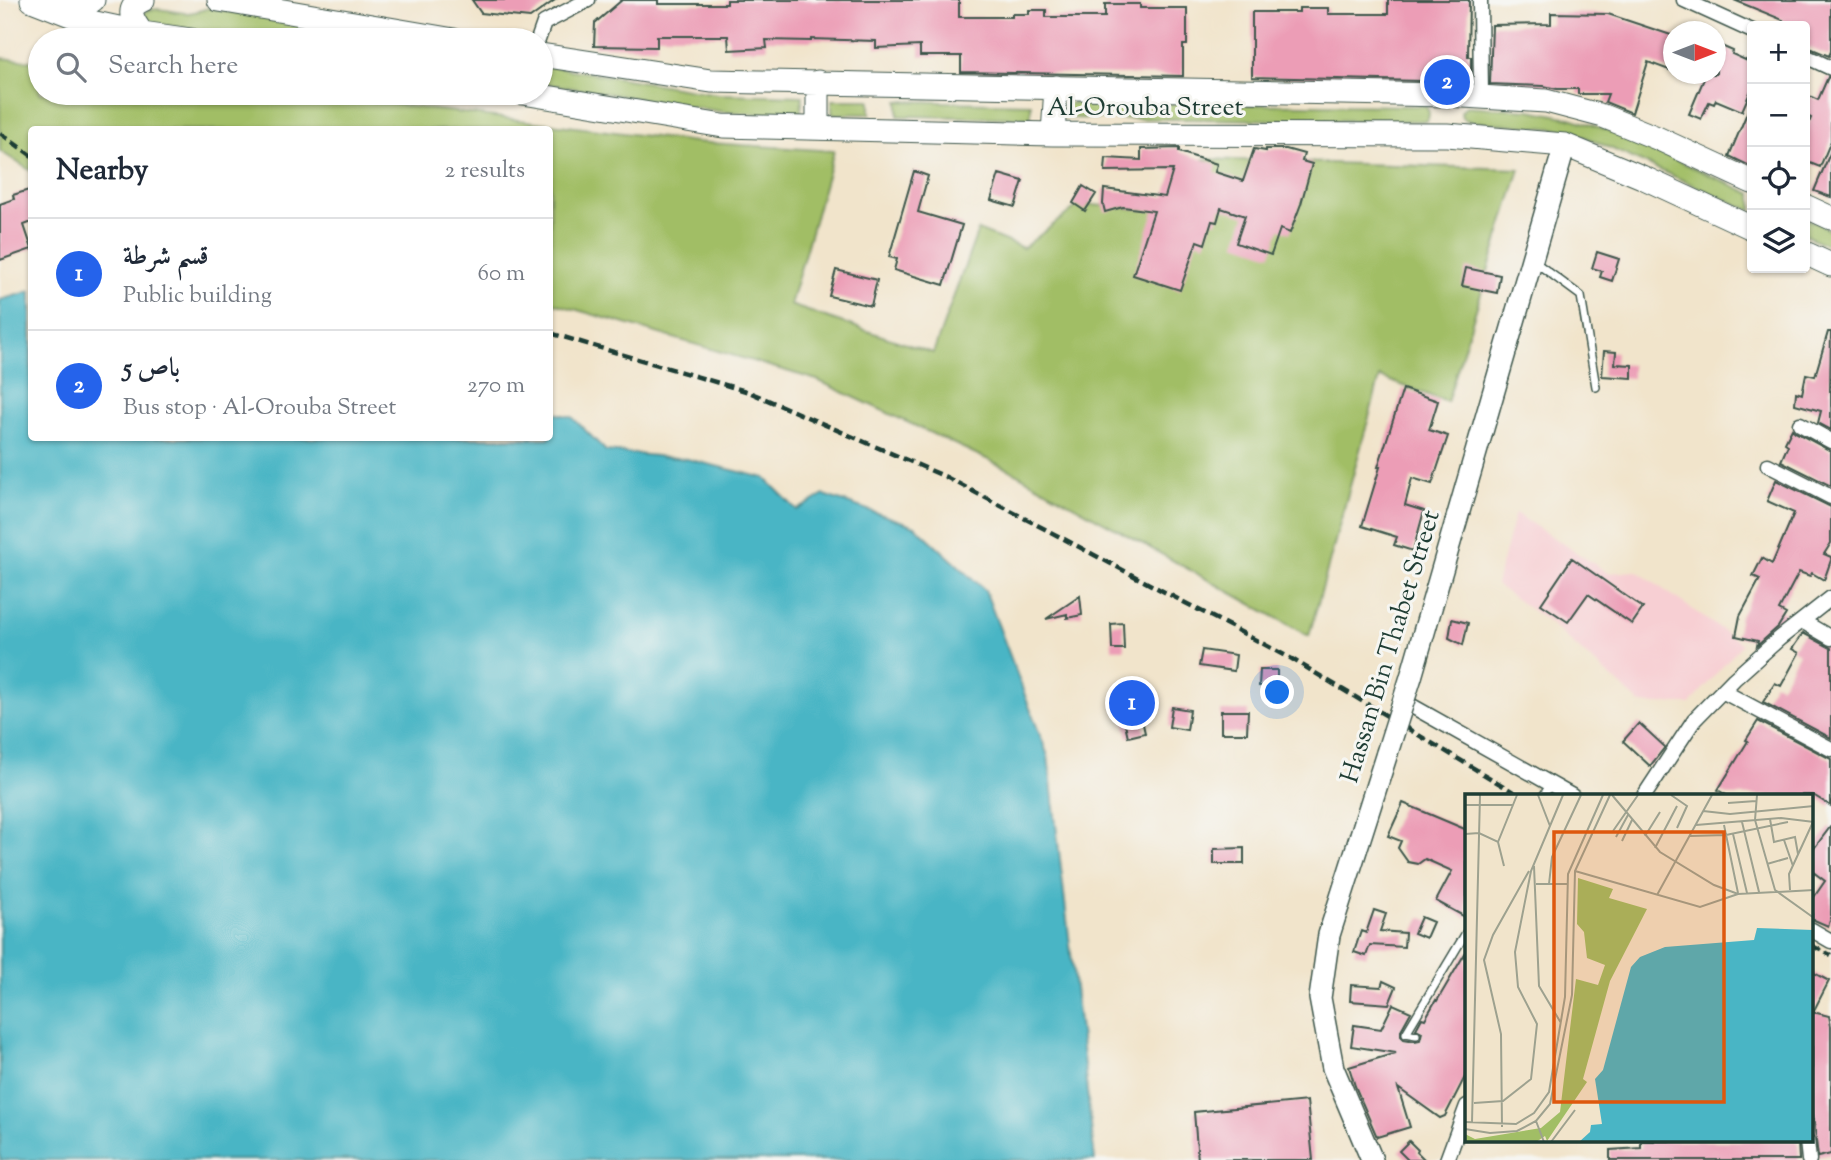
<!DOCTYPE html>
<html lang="en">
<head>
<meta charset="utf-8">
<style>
  body { margin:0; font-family:"Sorts Mill Goudy",Amiri,serif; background:#f6f6f7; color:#1f2937 }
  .controls { position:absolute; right:21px; top:21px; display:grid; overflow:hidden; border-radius:7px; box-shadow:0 2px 5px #0004 }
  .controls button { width:63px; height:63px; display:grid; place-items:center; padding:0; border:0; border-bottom:2px solid #e0e1e3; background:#fff; color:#1f2937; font:35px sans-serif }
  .compass { position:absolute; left:1663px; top:21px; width:63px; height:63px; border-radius:50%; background:#fff; box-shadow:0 2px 5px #0004; rotate:90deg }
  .you { position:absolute; left:1278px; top:693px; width:24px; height:24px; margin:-18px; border:5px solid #fff; border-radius:50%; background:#1a73e8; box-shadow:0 0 0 10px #1a73e833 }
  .badge { display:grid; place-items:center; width:46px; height:46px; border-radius:50%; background:#2563eb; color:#fff; font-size:23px; font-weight:700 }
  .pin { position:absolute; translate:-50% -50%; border:4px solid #fff; box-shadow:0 2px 7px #0006 }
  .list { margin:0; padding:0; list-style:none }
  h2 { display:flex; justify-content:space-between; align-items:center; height:91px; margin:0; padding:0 28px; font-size:30px }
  h2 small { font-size:23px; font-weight:400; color:#747a83 }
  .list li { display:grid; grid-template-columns:46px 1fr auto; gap:21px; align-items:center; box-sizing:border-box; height:112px; padding:0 28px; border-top:2px solid #e0e1e3 }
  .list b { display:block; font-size:26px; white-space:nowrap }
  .list p { margin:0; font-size:23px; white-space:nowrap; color:#747a83 }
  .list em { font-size:23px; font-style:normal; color:#747a83 }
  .icon { flex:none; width:38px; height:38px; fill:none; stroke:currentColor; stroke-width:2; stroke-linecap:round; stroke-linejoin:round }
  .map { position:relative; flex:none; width:1831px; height:1160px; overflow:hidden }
  .search { position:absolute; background:#fff; box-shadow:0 2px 5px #0004; left:28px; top:28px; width:525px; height:77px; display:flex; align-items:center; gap:18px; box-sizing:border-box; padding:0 24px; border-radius:38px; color:#747a83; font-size:26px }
  .panel { position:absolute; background:#fff; box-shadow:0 2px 5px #0004; left:28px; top:126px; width:525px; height:315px; border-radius:7px }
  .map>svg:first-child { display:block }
  .built { fill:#f7cfd3 }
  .green { fill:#a1be65; stroke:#607e4c; stroke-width:2 }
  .water { fill:#49b5c5; stroke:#34797c; stroke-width:2 }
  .building { fill:#ec9db6 }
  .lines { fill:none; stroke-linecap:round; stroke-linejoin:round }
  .lane-casing { stroke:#3e564b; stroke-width:10 }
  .street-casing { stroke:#3e564b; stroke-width:17 }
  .secondary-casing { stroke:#3e564b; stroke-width:24 }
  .primary-casing { stroke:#3e564b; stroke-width:25 }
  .lane { stroke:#fff; stroke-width:7 }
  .street { stroke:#fff; stroke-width:14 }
  .secondary { stroke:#fff; stroke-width:21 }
  .primary { stroke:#fff; stroke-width:23 }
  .rail { stroke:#1f3d34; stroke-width:4.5; stroke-dasharray:10 5; stroke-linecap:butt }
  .secondary-bridge-casing { stroke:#3e564b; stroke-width:24; stroke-linecap:butt }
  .secondary-bridge { stroke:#fff; stroke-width:21 }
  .labels { text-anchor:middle; stroke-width:6; stroke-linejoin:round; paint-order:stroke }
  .street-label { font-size:26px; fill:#1f3d34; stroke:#f6f6f2 }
  .inset-road { fill:none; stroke:#9da18f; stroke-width:2 }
  .view { fill:#de580e; fill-opacity:0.15; stroke:#de580e; stroke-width:3.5 }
  .inset-edge { fill:none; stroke:#1f3d34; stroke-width:3.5 }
</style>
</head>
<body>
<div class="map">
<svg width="1831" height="1160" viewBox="0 0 1831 1160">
  <rect width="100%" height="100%" fill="#f6f6f2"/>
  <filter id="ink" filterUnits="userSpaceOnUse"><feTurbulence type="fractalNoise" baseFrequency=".0143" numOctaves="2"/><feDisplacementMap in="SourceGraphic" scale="14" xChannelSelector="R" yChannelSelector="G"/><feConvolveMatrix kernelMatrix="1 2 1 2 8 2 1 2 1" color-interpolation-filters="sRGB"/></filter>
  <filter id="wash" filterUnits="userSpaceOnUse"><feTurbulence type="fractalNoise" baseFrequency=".00686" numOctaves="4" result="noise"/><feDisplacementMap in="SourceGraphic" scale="28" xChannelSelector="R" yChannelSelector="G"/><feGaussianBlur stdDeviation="1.57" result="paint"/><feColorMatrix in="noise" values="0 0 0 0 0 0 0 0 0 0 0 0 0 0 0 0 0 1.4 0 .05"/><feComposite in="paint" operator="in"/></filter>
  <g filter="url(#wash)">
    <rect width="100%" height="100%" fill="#f1e4cb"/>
    <!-- built -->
    <path class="built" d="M1515 513 1608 573 1637 571 1742 644 1690 704H1641L1547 621 1496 585Z"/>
    <!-- green -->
    <path class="green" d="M209 8 397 40H271L154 24 143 19V14C154 4 173 13 187 13 194 13 201 10 209 8Z
      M0 58 40 62V93H304L695 142 834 151 790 305 933 353 978 230 1023 248 1080 204 1155 210 1204 159 1520 169 1447 402 1380 377 1309 636 1008 469 817 380 550 302V130H32L31 171 0 151Z
      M541 65 718 94 803 96 800 116 724 112 541 83Z
      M832 100H870V114H832Z
      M898 101 1031 104V118L898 116Z
      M1065 103 1425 106C1430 111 1430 114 1427 121L1064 118Z
      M1466 106 1530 110 1570 118 1614 132 1752 194V211L1583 136 1559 129 1469 121 1462 118 1461 112Z
      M1805 218 1831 230V247L1805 235Z"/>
    <!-- water -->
    <path class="water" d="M31 291 32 438H550V412L572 417 606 451 687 459 765 478 797 510 824 495 915 526 985 590 1048 756 1095 1160H0V300Z"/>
    <g id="blocks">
      <!-- building -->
      <path class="building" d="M472 0H555L530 18 481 13Z
        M622 0H658V4H727V0H959V17H1012V14H1029V10H1046V17H1105V4H1140V8H1187V45H1183V76L961 72V56H920V46L876 48V41L811 39V41L766 40 767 48 729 50 728 36H657V47L594 46 595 23Z
        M1388 0H1469L1468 57H1471V78H1423V81L1252 77V12H1299V8H1328V14H1388Z
        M1734 0H1831V51L1829 56 1805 46V26H1781L1783 20Z
        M1551 13 1608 14 1674 36V56L1669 70 1648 62 1632 113 1605 102 1608 94H1578V89H1557L1544 86 1490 84 1492 25 1551 24Z
        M1719 45 1733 51 1732 54 1752 63V88L1742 111 1716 100 1714 104 1709 102 1701 119 1689 114 1706 74H1716V53Z
        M1828 77 1831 78V141L1820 167 1805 161V133L1811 118 1805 115V94L1818 100Z
        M1752 101V167L1729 156Z
        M1179 148V152L1217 164 1215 172 1243 181 1254 149 1266 151V149H1286L1304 154 1302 161 1312 164 1301 204 1290 233 1280 229 1271 255 1236 243 1245 216 1221 208 1217 222 1212 221 1205 244 1197 241 1180 290 1133 275 1154 211 1123 207 1105 212 1103 204 1104 189 1165 197 1173 170 1105 171 1106 158 1141 160V149Z
        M1831 151V197L1814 191Z
        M914 171 928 176 918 212 962 225 944 285 894 270 897 259 889 257Z
        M999 174 1023 181 1015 207 991 200Z
        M1083 186 1096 194 1085 211 1073 203Z
        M32 189V222L24 225 32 249 0 260V204L14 199 13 195Z
        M1597 252 1619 259 1612 281 1600 277 1602 271 1592 268Z
        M1466 268 1500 275 1497 293 1462 286Z
        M836 270 877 280 871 306 829 296Z
        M1828 332H1831L1830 391H1831V430L1818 423 1821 411 1795 404 1796 392 1802 394 1806 374 1815 376Z
        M1604 351 1616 352 1615 364 1632 365V378L1602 376Z
        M1403 389 1438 401 1429 430 1448 436 1432 484 1412 478 1405 505 1424 511 1413 551 1394 545 1397 537 1362 526 1380 467H1378Z
        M1792 429 1795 432 1831 451V486L1781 461 1788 445 1785 443Z
        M1776 480 1831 507V543L1824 554 1831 557V560L1824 580 1812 573 1810 576 1799 572 1779 610 1786 614 1778 627 1757 646 1758 641 1736 636 1740 616 1760 579 1753 576 1762 558 1772 564 1794 513 1767 501Z
        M1572 558 1643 608 1632 624 1588 594 1568 622 1541 604Z
        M1080 596 1082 615 1067 618V614L1046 619Z
        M1452 619 1468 623 1463 645 1449 638Z
        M1123 623 1124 649H1112L1111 624Z
        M1803 633 1831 648V738L1763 702 1775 683 1781 686 1799 653 1792 649Z
        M1202 650 1236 655 1234 671 1199 666Z
        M1260 670H1277V686H1259Z
        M1139 707 1145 733 1128 737 1122 710Z
        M1172 707 1190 710 1187 730 1169 727Z
        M1221 711H1248L1247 733H1221Z
        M1758 721 1831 759V806L1813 795 1728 796 1718 790 1748 741 1746 740Z
        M1639 723 1665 747 1650 766 1623 741Z
        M1403 803 1467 830V918L1436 901 1452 871 1425 859 1418 864 1408 862 1398 848 1401 841 1388 836Z
        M1831 826V918L1828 926 1812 919V900L1825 881 1812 871V851Z
        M1244 848V864H1214V849Z
        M1374 910 1386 914 1380 931 1405 933 1404 947 1370 945 1366 956 1354 952 1361 931 1366 933Z
        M1421 917 1433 922 1426 938 1414 933Z
        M1467 950V1073L1445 1116 1440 1118 1398 1088 1410 1127 1377 1137 1355 1086 1349 1067 1396 1053 1351 1046 1354 1025 1381 1029 1393 1004 1411 1012 1401 1030V1036L1404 1039 1415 1041 1420 1040 1422 1032 1416 1029 1422 1018 1425 1019 1436 1000 1437 1001Z
        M1812 972 1829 981 1813 1012 1829 1016 1831 1026V1154L1818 1157 1812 1106Z
        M1383 981 1396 987 1389 1004 1350 1001 1351 985 1381 987Z
        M1307 1101 1313 1160H1198L1194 1112Z
        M1409 1141 1418 1150 1417 1152 1425 1160H1408L1399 1151Z
        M1654 1141H1798L1799 1160H1610V1150L1641 1148V1142Z"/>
    </g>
  </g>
  <g filter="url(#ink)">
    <use href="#blocks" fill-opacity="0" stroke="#3e564b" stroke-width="2"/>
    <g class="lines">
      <defs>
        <path id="lane" d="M1535 262 1581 296 1596 387
          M1543 796 1551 784
          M1416 1035 1406 1033 1467 931"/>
        <path id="street" d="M1480 0 1481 97
          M1684 0 1752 31
          M538 40 544 23 588 0
          M1805 56 1831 68
          M1800 424 1831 441
          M1768 465 1831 497
          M1802 621 1831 638
          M1722 691 1831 749
          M1403 701 1572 796
          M1644 796 1694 720 1734 679 1780 638 1831 598
          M1812 930 1831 941
          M1807 1141 1809 1160
          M1447 1160 1467 1106"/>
        <path id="secondary" d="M1411 677 1565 145
          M1372 1160 1333 1068 1320 998 1329 935 1387 753"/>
        <path id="primary" d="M32 0 86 21 142 33 191 40
          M219 0 454 40
          M56 5C68 5 83 9 93 0
          M142 33C133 21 124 8 143 0
          M541 55 711 81 1447 95 1546 101 1603 116 1657 138 1752 182
          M818 82V127
          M523 93 723 126 1053 134 1447 135 1565 145 1642 177 1752 228
          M1053 134 1056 87
          M1805 206 1831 218
          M1805 253 1831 265"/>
      </defs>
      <!-- lane casing -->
      <use href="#lane" class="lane-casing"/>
      <!-- street casing -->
      <use href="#street" class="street-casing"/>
      <!-- secondary casing -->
      <use href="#secondary" class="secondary-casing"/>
      <!-- primary casing -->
      <use href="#primary" class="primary-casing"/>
      <!-- lane -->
      <use href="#lane" class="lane"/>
      <!-- street -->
      <use href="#street" class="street"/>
      <!-- secondary -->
      <use href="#secondary" class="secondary"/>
      <!-- primary -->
      <use href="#primary" class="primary"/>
      <!-- rail -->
      <path class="rail" d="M0 133 32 156
        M550 333 749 392 946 477 1292 659 1520 796
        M1812 946 1831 955"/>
      <defs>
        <path id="secondary-bridge" d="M1387 753 1411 677"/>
      </defs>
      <!-- secondary-bridge casing -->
      <use href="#secondary-bridge" class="secondary-bridge-casing"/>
      <!-- secondary-bridge -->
      <use href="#secondary-bridge" class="secondary-bridge"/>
    </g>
  </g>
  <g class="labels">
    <!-- street labels -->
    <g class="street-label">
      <text x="1145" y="115">Al-Orouba Street</text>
      <text transform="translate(1389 646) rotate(-73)" y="9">Hassan Bin Thabet Street</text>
    </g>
  </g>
  <!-- overview -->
  <g transform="translate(1465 794)">
    <rect width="348" height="348" fill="#f1e4cb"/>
    <path d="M113 84 148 95 144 104 182 115 145 187 118 285 122 288 82 347 80 342 71 348H0V340L10 345 76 334 95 318 111 185 133 191 140 171 122 164 119 138 112 130Z" fill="#a1be65"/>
    <path d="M292 134 348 136V348H114L125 338 126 331 137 330 130 285 138 276 166 173 175 163 200 153 289 146Z" fill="#49b5c5"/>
    <path class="inset-road" d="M73 1 85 32M147 1 195 58 249 91 273 100 349 96M206 1 222 12 212 34M292 1 290 26 310 96 349 124M263 9 291 7M0 11H48M238 17 265 20 349 12M305 25 309 48 330 43 333 60M277 28 294 98M231 31 316 24 349 28M259 31 273 99M148 37 173 1M0 40 14 39 33 48 52 1M268 40 282 99M180 42 195 18M225 42 261 41 323 28M151 43 163 21M319 46 328 72M157 47 167 26M33 48 39 72M190 54 212 12M302 70 323 64M69 72 74 192 96 229M110 77 235 113 273 100M71 90H103M84 90 87 63 116 1M325 96 324 80 348 28M192 101 247 1M9 309 38 307 66 285 72 230 53 193 50 158 66 77 98 1M71 327 79 348M0 328 51 330 69 319 84 298 100 203 103 80 138 1M7 328 15 1M37 333 36 240 19 166 28 141 64 77M0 335 25 339 52 337 71 327 85 310 107 201 110 77 145 1M86 348 110 316"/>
    <path class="view" d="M89 38H259V308H89Z"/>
    <rect width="348" height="348" class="inset-edge"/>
  </g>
</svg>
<div class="controls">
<button>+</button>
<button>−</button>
<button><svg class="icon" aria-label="locate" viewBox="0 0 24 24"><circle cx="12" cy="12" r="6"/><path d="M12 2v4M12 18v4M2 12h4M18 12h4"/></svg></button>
<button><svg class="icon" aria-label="layers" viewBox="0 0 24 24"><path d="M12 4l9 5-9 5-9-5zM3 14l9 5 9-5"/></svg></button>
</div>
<svg class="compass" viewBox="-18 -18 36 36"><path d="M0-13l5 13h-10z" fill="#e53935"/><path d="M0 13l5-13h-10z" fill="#747a83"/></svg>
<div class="you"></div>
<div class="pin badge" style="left:1132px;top:703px">1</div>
<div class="pin badge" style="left:1447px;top:82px">2</div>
<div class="search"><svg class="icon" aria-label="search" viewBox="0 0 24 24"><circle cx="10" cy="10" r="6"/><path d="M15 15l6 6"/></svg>Search here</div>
<section class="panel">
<h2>Nearby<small>2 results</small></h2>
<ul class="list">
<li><span class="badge">1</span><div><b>قسم شرطة</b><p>Public building</p></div><em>60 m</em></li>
<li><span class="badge">2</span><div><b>باص 5</b><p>Bus stop · Al-Orouba Street</p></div><em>270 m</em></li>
</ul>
</section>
</div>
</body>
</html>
